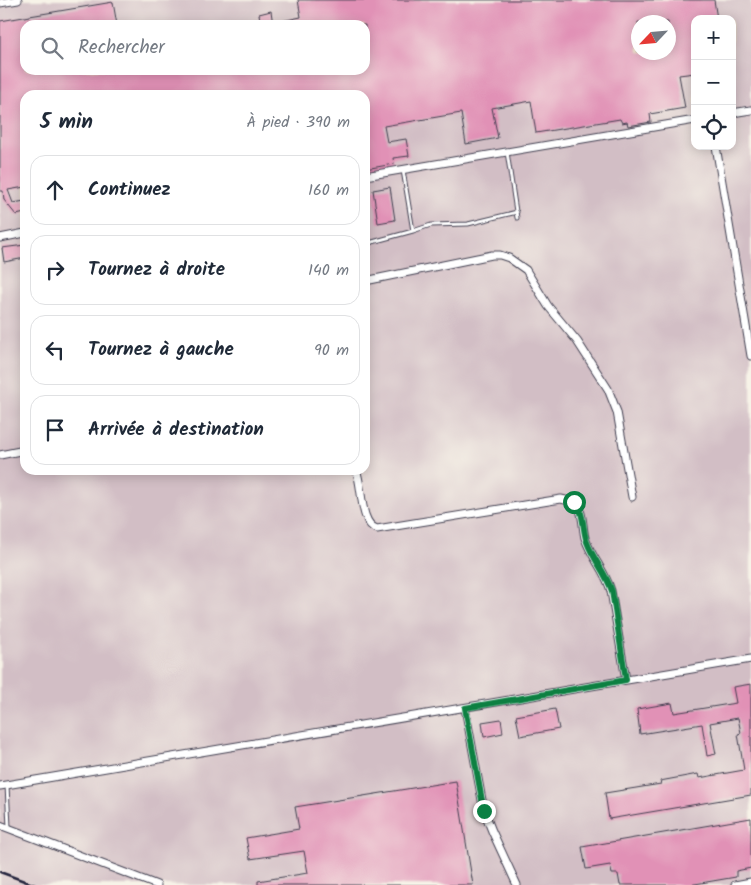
<!DOCTYPE html>
<html lang="fr">
<head>
<meta charset="utf-8">
<style>
  body { margin:0; font-family:Kalam,sans-serif; background:#f2f2f3; color:#1f2937 }
  .controls { position:absolute; right:15px; top:15px; display:grid; overflow:hidden; border-radius:10px; box-shadow:0 2px 12px #0003 }
  .controls button { width:45px; height:45px; display:grid; place-items:center; padding:0; border:0; border-bottom:1px solid #e0e1e3; background:#fff; color:#1f2937; font:25px sans-serif }
  .compass { position:absolute; left:631px; top:15px; width:45px; height:45px; border-radius:50%; background:#fff; box-shadow:0 2px 12px #0003; rotate:244deg }
  .stop { position:absolute; width:15px; height:15px; margin:-11px; border:4px solid #0b8043; border-radius:50%; background:#fff }
  .stop.end { background:#0b8043; border-color:#fff; box-shadow:0 1px 5px #0008 }
  .list { margin:0; padding:0; list-style:none }
  h2 { display:flex; justify-content:space-between; align-items:center; height:65px; margin:0; padding:0 20px; font-size:21px }
  h2 small { font-size:16px; font-weight:400; color:#747a83 }
  .list li { display:grid; grid-template-columns:32px 1fr auto; gap:15px; align-items:center; box-sizing:border-box; height:70px; margin:0 10px 10px; padding:0 10px; border:1px solid #e0e1e3; border-radius:15px }
  .list b { display:block; font-size:19px; white-space:nowrap }
  .list em { font-size:16px; font-style:normal; color:#747a83 }
  .icon { flex:none; width:28px; height:28px; fill:none; stroke:currentColor; stroke-width:2; stroke-linecap:round; stroke-linejoin:round }
  .map { position:relative; flex:none; width:751px; height:885px; overflow:hidden }
  .search { position:absolute; background:#fff; box-shadow:0 2px 12px #0003; left:20px; top:20px; width:350px; height:55px; display:flex; align-items:center; gap:12px; box-sizing:border-box; padding:0 18px; border-radius:15px; color:#747a83; font-size:19px }
  .panel { position:absolute; background:#fff; box-shadow:0 2px 12px #0003; left:20px; top:90px; width:350px; height:385px; border-radius:15px }
  .map>svg:first-child { display:block }
  .industrial { fill:#d2bec5; fill-rule:evenodd }
  .building { fill:#e191b6; fill-rule:evenodd }
  .lines { fill:none; stroke-linecap:round; stroke-linejoin:round }
  .service-casing { stroke:#403e4f; stroke-width:5 }
  .minor-casing { stroke:#403e4f; stroke-width:9 }
  .service { stroke:#fff; stroke-width:3 }
  .minor { stroke:#fff; stroke-width:7 }
  .rail { stroke:#22223b; stroke-width:2.5 }
  .route { stroke:#0b8043; stroke-width:6 }
</style>
</head>
<body>
<div class="map">
<svg width="751" height="885" viewBox="0 0 751 885">
  <rect width="100%" height="100%" fill="#f7f3e8"/>
  <filter id="ink" filterUnits="userSpaceOnUse"><feTurbulence type="fractalNoise" baseFrequency=".02" numOctaves="2"/><feDisplacementMap in="SourceGraphic" scale="10" xChannelSelector="R" yChannelSelector="G"/><feConvolveMatrix kernelMatrix="1 2 1 2 8 2 1 2 1" color-interpolation-filters="sRGB"/></filter>
  <filter id="wash" filterUnits="userSpaceOnUse"><feTurbulence type="fractalNoise" baseFrequency=".0096" numOctaves="4" result="noise"/><feDisplacementMap in="SourceGraphic" scale="20" xChannelSelector="R" yChannelSelector="G"/><feGaussianBlur stdDeviation="1.12" result="paint"/><feColorMatrix in="noise" values="0 0 0 0 0 0 0 0 0 0 0 0 0 0 0 0 0 1.4 0 .05"/><feComposite in="paint" operator="in"/></filter>
  <g filter="url(#wash)">
    <rect width="100%" height="100%" fill="#ede0c0"/>
    <!-- industrial -->
    <path class="industrial" d="M0 0H751V885H0ZM695 19H732V146H695ZM638 22H668V52H638ZM25 25H365V70H25ZM25 95H365V470H25Z"/>
    <g id="blocks">
      <!-- building -->
      <path class="building" d="M298 0H714L717 19H695V73L679 75 685 108 650 114 651 122 628 126 627 122 622 123 620 119 536 133 531 101 492 108 498 138 466 144 461 113 384 126 387 142 406 139 409 156 393 158 394 164 365 169V95H25V187L8 190 13 203 25 201V213L16 215 4 200 3 191H0V21L113 2 117 25H25V70H365V25H277V22L301 17ZM638 22H668V52H638Z
        M271 11 273 25H261L259 14Z
        M390 187 395 220 378 223 373 190Z
        M25 245V258L4 262 2 248Z
        M751 684V795L609 819 605 793 661 784 660 781 698 774 699 778 744 770 738 734 741 733 738 718 710 723 716 754 707 756 702 724 640 734 637 709 672 703 674 713 736 703 733 687Z
        M555 709 559 729 520 736 516 716Z
        M501 719 503 733 484 737 482 722Z
        M456 781 473 885H258V881L308 873 304 851 250 859 246 838 299 829 295 807Z
        M751 818V868L736 871V877L689 885H620L618 874H612L610 865 586 869 582 847Z"/>
    </g>
  </g>
  <g filter="url(#ink)">
    <use href="#blocks" fill-opacity="0" stroke="#403e4f" stroke-width="1"/>
    <g class="lines">
      <defs>
        <path id="service" d="M507 152 517 218
          M413 231 431 225 468 224 517 212
          M365 244 413 231 403 170
          M7 785 9 827"/>
        <path id="minor" d="M0 3 18 0
          M732 113 751 110
          M716 146 751 356
          M365 176 695 120
          M0 238 25 233
          M365 281 492 255H500L509 258 526 270 548 306 577 341 608 389 617 412 632 497
          M0 455 25 450
          M356 470C363 485 359 524 377 529L561 499 574 502C584 510 582 526 585 538 591 557 606 572 611 591L626 680
          M465 708 484 811 492 831 517 885
          M0 786 751 659
          M0 825 157 885
          M735 885 751 882"/>
      </defs>
      <!-- service casing -->
      <use href="#service" class="service-casing"/>
      <!-- minor casing -->
      <use href="#minor" class="minor-casing"/>
      <!-- service -->
      <use href="#service" class="service"/>
      <!-- minor -->
      <use href="#minor" class="minor"/>
      <!-- rail -->
      <path class="rail" d="M0 872 35 885"/>
    </g>
  </g>
  <g class="lines" filter="url(#ink)">
    <!-- route -->
    <path class="route" d="M484 811 465 708 626 680 612 591C606 573 593 559 587 542 582 529 585 511 574 502"/>
  </g>
</svg>
<div class="controls">
<button>+</button>
<button>−</button>
<button><svg class="icon" aria-label="locate" viewBox="0 0 24 24"><circle cx="12" cy="12" r="6"/><path d="M12 2v4M12 18v4M2 12h4M18 12h4"/></svg></button>
</div>
<svg class="compass" viewBox="-18 -18 36 36"><path d="M0-13l5 13h-10z" fill="#e53935"/><path d="M0 13l5-13h-10z" fill="#747a83"/></svg>
<div class="stop" style="left:574px;top:502px"></div>
<div class="stop end" style="left:484px;top:811px"></div>
<div class="search"><svg class="icon" aria-label="search" viewBox="0 0 24 24"><circle cx="10" cy="10" r="6"/><path d="M15 15l6 6"/></svg>Rechercher</div>
<section class="panel">
<h2>5 min<small>À pied · 390 m</small></h2>
<ul class="list">
<li><svg class="icon" aria-label="ahead" viewBox="0 0 24 24"><path d="M12 20V5M6 11l6-6 6 6"/></svg><div><b>Continuez</b></div><em>160 m</em></li>
<li><svg class="icon" aria-label="right" viewBox="0 0 24 24"><path d="M7 20v-9h11M14 6l5 5-5 5"/></svg><div><b>Tournez à droite</b></div><em>140 m</em></li>
<li><svg class="icon" aria-label="left" viewBox="0 0 24 24"><path d="M17 20v-9H6M10 6l-5 5 5 5"/></svg><div><b>Tournez à gauche</b></div><em>90 m</em></li>
<li><svg class="icon" aria-label="arrive" viewBox="0 0 24 24"><path d="M6 21V4h12l-3 4 3 4H6"/></svg><div><b>Arrivée à destination</b></div></li>
</ul>
</section>
</div>
</body>
</html>
